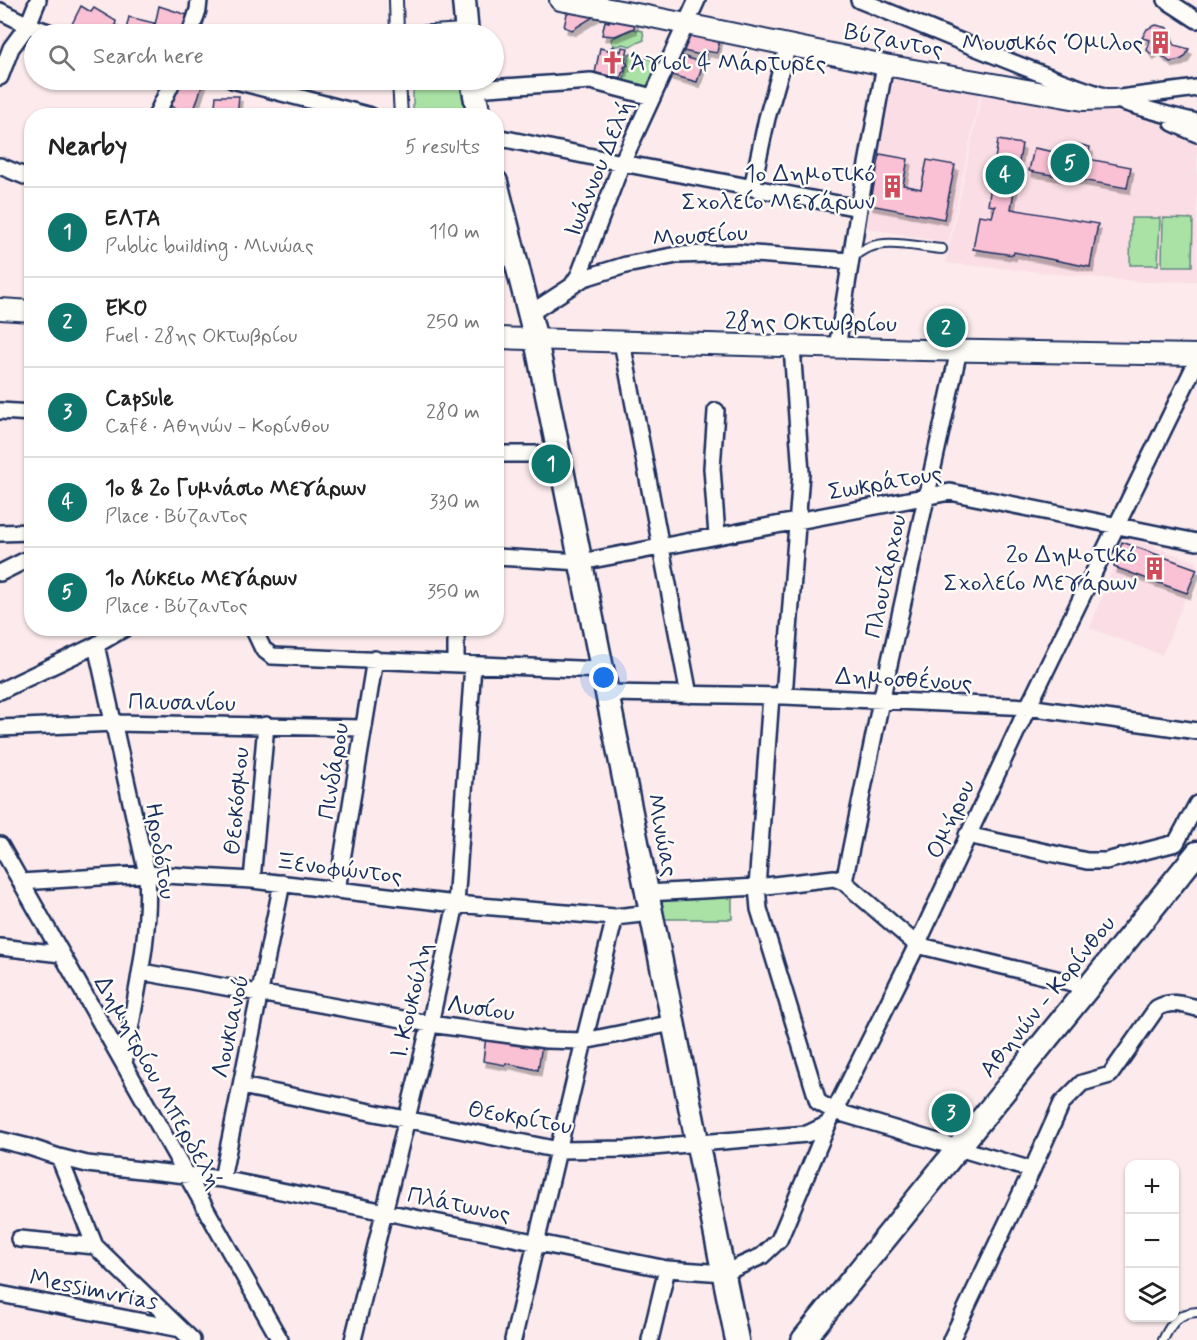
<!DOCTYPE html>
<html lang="en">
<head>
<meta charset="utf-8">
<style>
  body { margin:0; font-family:Mynerve,sans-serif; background:#f6f6f6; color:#222 }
  .controls { position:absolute; right:18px; bottom:18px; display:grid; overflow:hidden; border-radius:12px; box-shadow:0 2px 4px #0004 }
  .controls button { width:54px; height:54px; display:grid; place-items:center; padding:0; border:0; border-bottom:2px solid #e0e0e0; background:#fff; color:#222; font:30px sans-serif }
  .you { position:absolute; left:604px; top:678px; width:21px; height:21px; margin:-15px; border:4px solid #fff; border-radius:50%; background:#1a73e8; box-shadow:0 0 0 9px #1a73e833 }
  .badge { display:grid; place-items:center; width:39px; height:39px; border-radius:50%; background:#0f766e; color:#fff; font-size:20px; font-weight:700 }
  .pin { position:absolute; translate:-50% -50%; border:3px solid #fff; box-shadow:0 2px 6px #0006 }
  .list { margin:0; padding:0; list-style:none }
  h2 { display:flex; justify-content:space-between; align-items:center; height:78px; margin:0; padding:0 24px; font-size:26px }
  h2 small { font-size:20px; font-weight:400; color:#767676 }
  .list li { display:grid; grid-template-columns:39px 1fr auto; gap:18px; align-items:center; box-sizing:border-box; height:90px; padding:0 24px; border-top:2px solid #e0e0e0 }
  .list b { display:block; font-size:22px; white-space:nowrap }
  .list p { margin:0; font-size:20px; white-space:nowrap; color:#767676 }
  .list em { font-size:20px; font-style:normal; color:#767676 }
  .icon { flex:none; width:33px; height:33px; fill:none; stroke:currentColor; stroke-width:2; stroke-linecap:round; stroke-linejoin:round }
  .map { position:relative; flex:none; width:1197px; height:1340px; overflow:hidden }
  .search { position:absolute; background:#fff; box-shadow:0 2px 4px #0004; left:24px; top:24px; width:480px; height:66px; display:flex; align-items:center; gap:15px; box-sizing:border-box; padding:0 21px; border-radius:33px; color:#767676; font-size:22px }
  .panel { position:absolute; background:#fff; box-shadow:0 2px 4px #0004; left:24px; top:108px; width:480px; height:528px; border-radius:24px }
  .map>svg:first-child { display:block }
  .built { fill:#fbdde5 }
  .green { fill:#aae2a6; stroke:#628882; stroke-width:1.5 }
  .building { fill:#fac0d4; stroke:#1b2f5e; stroke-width:1.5; filter:url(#shadow) }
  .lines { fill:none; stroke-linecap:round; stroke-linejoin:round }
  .service-casing { stroke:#1b2f5e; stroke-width:12 }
  .pedestrian-casing { stroke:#1b2f5e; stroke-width:16 }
  .minor-casing { stroke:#1b2f5e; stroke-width:20 }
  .tertiary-casing { stroke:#1b2f5e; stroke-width:24 }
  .secondary-casing { stroke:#1b2f5e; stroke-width:27 }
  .service { stroke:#fdfcf7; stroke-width:8 }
  .pedestrian { stroke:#fdfcf7; stroke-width:12 }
  .minor { stroke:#fdfcf7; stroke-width:15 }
  .tertiary { stroke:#fdfcf7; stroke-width:20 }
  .secondary { stroke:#fdfcf7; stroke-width:22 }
  .labels { text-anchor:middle; stroke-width:5; stroke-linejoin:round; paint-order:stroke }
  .street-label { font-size:24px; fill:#1b2f5e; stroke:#fdfcf7 }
  .poi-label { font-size:24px; fill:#1b2f5e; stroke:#fdfcf7; text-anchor:end }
</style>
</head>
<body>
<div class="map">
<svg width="1197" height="1340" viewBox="0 0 1197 1340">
  <defs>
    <filter id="shadow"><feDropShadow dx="3" dy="5.5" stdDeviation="0" flood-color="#0004"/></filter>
  </defs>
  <rect width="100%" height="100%" fill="#fceaec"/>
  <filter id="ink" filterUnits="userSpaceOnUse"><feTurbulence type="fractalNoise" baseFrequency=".0167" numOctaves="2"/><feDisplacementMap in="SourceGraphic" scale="12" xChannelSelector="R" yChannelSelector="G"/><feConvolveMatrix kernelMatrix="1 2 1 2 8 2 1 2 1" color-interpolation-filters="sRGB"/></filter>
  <g filter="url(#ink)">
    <!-- built -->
    <path class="built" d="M893 69 981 89 948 243 862 227Z
      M983 88 1146 116 1197 142V281L1146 282 946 263Z
      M1125 537 1197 562V569L1162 655 1090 628Z"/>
    <!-- green -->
    <path class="green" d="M633 29 643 31 644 40 630 46 623 44 618 46 613 45 611 39Z
      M629 54 660 61 648 90 623 83Z
      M463 83 469 115H413V87Z
      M1131 218H1160L1158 265H1130Z
      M1163 218 1193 219 1192 266H1162Z
      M659 897H732V919H663Z"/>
    <!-- building -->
    <path class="building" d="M569 5 603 11 572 30 564 27Z
      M81 6 91 12 94 8 116 21 113 34H88L69 30Z
      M159 6 190 16 183 34H153Z
      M612 13 636 18 634 28 615 36 602 35 605 21 609 22Z
      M129 17 154 23 152 34H125Z
      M1156 25 1168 28 1174 45 1189 49 1185 57 1180 60 1170 62 1162 56 1157 49 1151 54 1147 50 1150 40 1142 38 1147 29Z
      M689 26 720 35 717 53 706 51 705 56 679 50Z
      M613 46 621 52 622 47 628 48 625 61 628 65 624 67 625 71 622 73 621 78 595 73 600 48 608 50Z
      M676 54 703 63 697 82 668 74Z
      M177 80H204L192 116 166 104Z
      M412 80H453L412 82Z
      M216 96H239L237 116H214Z
      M998 140 1022 144 1011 209 1098 224 1090 267 1014 252 1013 255 973 249 979 215 992 217 995 206 988 205Z
      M1077 144 1090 147 1088 159 1131 167 1127 188 1029 171 1034 148 1075 156Z
      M880 154 908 159 903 185 921 189 927 160 955 165 944 219 870 205Z
      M1122 542 1197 569 1187 593 1114 567Z
      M486 1037 542 1045 538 1070 506 1063 505 1065 483 1061Z"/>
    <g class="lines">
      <defs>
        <path id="service" d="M397 32 464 28
          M853 258C874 234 914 247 942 249
          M933 340 938 330 953 331 956 341
          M1163 1340C1171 1323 1178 1313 1197 1312"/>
        <path id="pedestrian" d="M396 0 397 34
          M399 80 401 116"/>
        <path id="minor" d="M859 0C970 44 1080 96 1197 122
          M1166 0 1197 20
          M0 11 28 25 54 34
          M190 34 198 10 199 0
          M0 77 11 48 28 25 38 0
          M232 80 371 116
          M474 89 591 81 652 97
          M1120 98 1197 88
          M156 116 173 80
          M1173 123 1197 134
          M496 137 622 163 859 208
          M0 166 32 179
          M752 188 767 118 788 45
          M573 284 579 275 622 163 697 0
          M529 314 584 278 626 265 677 255 740 253 850 261
          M622 342 689 695
          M837 348 859 208 885 65
          M0 411 32 413
          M716 411 712 468 717 536
          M496 454H559
          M0 533 32 532
          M496 557 581 562 950 492 1197 542
          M0 573 32 557
          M253 628 263 649 272 656 602 670
          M96 645 147 874C151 940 134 1000 124 1064
          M456 664V628
          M0 691 96 645 125 628
          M607 693 784 696 1028 707 1197 731
          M771 696 757 887 759 909 818 1102 834 1111 1032 1170
          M784 696 801 473 792 347
          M0 728 115 723 363 728
          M967 835 1087 861H1106L1176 843 1197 804
          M0 845 280 1340
          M252 880 266 725
          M21 882 147 874 252 880 456 904 615 917 651 913
          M844 882 881 701 959 350
          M337 890 375 659
          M647 893 757 887 834 878 844 882 917 945 1089 987
          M0 947 61 954
          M142 972 430 1024 546 1040 584 1041 673 1023
          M241 1086 559 1150 629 1149 807 1134 828 1124
          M0 1140 29 1147 59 1157 95 1246 192 1340
          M59 1157 87 1164 222 1179 667 1269 724 1273 762 1256 779 1240 828 1124 917 945 1028 707 1197 361
          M222 1179 282 883
          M19 1239 95 1246
          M0 1294 180 1329
          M353 1340 430 1024 456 904 473 665
          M513 1340 584 1041 615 917
          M650 1340 667 1269
          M951 1340 1032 1170 1062 1103 1082 1083 1110 1075 1157 1008C1170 1000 1182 1004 1197 1008"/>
        <path id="tertiary" d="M560 0 642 15 885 65 1083 100 1114 99
          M0 309 32 311
          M496 338 923 350 1197 355"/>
        <path id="secondary" d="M464 0 467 34
          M472 80 479 116
          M496 182 536 340 737 1340
          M803 1340 1197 853"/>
      </defs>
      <!-- service casing -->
      <use href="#service" class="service-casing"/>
      <!-- pedestrian casing -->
      <use href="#pedestrian" class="pedestrian-casing"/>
      <!-- minor casing -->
      <use href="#minor" class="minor-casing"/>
      <!-- tertiary casing -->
      <use href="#tertiary" class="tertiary-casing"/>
      <!-- secondary casing -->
      <use href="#secondary" class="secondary-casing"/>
      <!-- service -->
      <use href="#service" class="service"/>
      <!-- pedestrian -->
      <use href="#pedestrian" class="pedestrian"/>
      <!-- minor -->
      <use href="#minor" class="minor"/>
      <!-- tertiary -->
      <use href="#tertiary" class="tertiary"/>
      <!-- secondary -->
      <use href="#secondary" class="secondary"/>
    </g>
  </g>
  <!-- icons -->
  <defs>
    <symbol id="building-bare" viewBox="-9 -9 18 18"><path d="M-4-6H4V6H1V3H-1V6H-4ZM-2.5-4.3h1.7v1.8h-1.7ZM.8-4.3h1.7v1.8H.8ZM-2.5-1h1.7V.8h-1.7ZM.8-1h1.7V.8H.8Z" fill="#d1495b" stroke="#fdfcf7" stroke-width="2.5" paint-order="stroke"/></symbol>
    <symbol id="church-bare" viewBox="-9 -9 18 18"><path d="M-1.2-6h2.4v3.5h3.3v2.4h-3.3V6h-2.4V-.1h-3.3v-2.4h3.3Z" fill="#d1495b" stroke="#fdfcf7" stroke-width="2.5" paint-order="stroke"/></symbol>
  </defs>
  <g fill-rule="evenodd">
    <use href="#building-bare" x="1144" y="26" width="33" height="33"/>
    <use href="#church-bare" x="596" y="46" width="33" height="33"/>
    <use href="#building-bare" x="876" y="170" width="33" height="33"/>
    <use href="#building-bare" x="1138" y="552" width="33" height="33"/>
  </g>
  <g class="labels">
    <!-- street labels -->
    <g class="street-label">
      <text transform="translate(894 40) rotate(11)" y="8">Βύζαντος</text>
      <text transform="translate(598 168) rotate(-68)" y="8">Ιωάννου Δελή</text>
      <text transform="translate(700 235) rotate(-4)" y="8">Μουσείου</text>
      <text transform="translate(811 322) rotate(1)" y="8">28ης Οκτωβρίου</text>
      <text transform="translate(885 482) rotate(-10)" y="8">Σωκράτους</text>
      <text transform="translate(885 576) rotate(-78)" y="8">Πλουτάρχου</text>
      <text transform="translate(904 679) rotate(3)" y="8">Δημοσθένους</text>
      <text transform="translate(182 702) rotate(1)" y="8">Παυσανίου</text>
      <text transform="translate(333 771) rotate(-81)" y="8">Πινδάρου</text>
      <text transform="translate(236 801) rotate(-85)" y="8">Θεοκόσμου</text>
      <text transform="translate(950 819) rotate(-65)" y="8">Ομήρου</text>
      <text transform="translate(663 835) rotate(79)" y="8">Μινώας</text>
      <text transform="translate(161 851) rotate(81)" y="8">Ηροδότου</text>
      <text transform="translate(339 868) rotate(7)" y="8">Ξενοφώντος</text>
      <text transform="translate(1047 996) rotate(-51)" y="8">Αθηνών - Κορίνθου</text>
      <text transform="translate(411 1000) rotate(-77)" y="8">Ι. Κουκούλη</text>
      <text transform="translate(481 1008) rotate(8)" y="8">Λυσίου</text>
      <text transform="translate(230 1026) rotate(-78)" y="8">Λουκιανού</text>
      <text transform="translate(159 1082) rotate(61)" y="8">Δημητρίου Μπερδελή</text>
      <text transform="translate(520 1117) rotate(10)" y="8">Θεοκρίτου</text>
      <text transform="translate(459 1204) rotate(11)" y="8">Πλάτωνος</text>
      <text transform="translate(94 1289) rotate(11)" y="8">Messimvrias</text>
    </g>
    <!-- poi labels -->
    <g class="poi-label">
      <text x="1143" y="50">Μουσικός Όμιλος</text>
      <text x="630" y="70" text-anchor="start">Άγιοι 4 Μάρτυρες</text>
      <text x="875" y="181">1ο Δημοτικό<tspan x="875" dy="28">Σχολείο Μεγάρων</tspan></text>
      <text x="1137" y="562">2ο Δημοτικό<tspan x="1137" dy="28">Σχολείο Μεγάρων</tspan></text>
    </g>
  </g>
</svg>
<div class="controls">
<button>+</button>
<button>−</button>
<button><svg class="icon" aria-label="layers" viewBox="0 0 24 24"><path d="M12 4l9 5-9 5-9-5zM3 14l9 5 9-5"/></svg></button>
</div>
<div class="you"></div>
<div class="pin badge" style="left:551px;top:464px">1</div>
<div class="pin badge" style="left:946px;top:328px">2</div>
<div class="pin badge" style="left:951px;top:1113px">3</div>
<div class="pin badge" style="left:1005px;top:175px">4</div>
<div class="pin badge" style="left:1070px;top:163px">5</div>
<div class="search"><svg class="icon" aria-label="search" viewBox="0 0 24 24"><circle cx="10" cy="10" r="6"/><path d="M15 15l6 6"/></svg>Search here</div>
<section class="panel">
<h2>Nearby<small>5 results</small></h2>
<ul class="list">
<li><span class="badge">1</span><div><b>ΕΛΤΑ</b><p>Public building · Μινώας</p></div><em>110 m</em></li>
<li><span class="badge">2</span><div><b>EKO</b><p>Fuel · 28ης Οκτωβρίου</p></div><em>250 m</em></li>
<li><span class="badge">3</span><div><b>Capsule</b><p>Café · Αθηνών - Κορίνθου</p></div><em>280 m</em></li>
<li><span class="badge">4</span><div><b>1ο &amp; 2ο Γυμνάσιο Μεγάρων</b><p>Place · Βύζαντος</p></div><em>330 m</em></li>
<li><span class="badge">5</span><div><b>1ο Λύκειο Μεγάρων</b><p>Place · Βύζαντος</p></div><em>350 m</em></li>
</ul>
</section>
</div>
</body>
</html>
